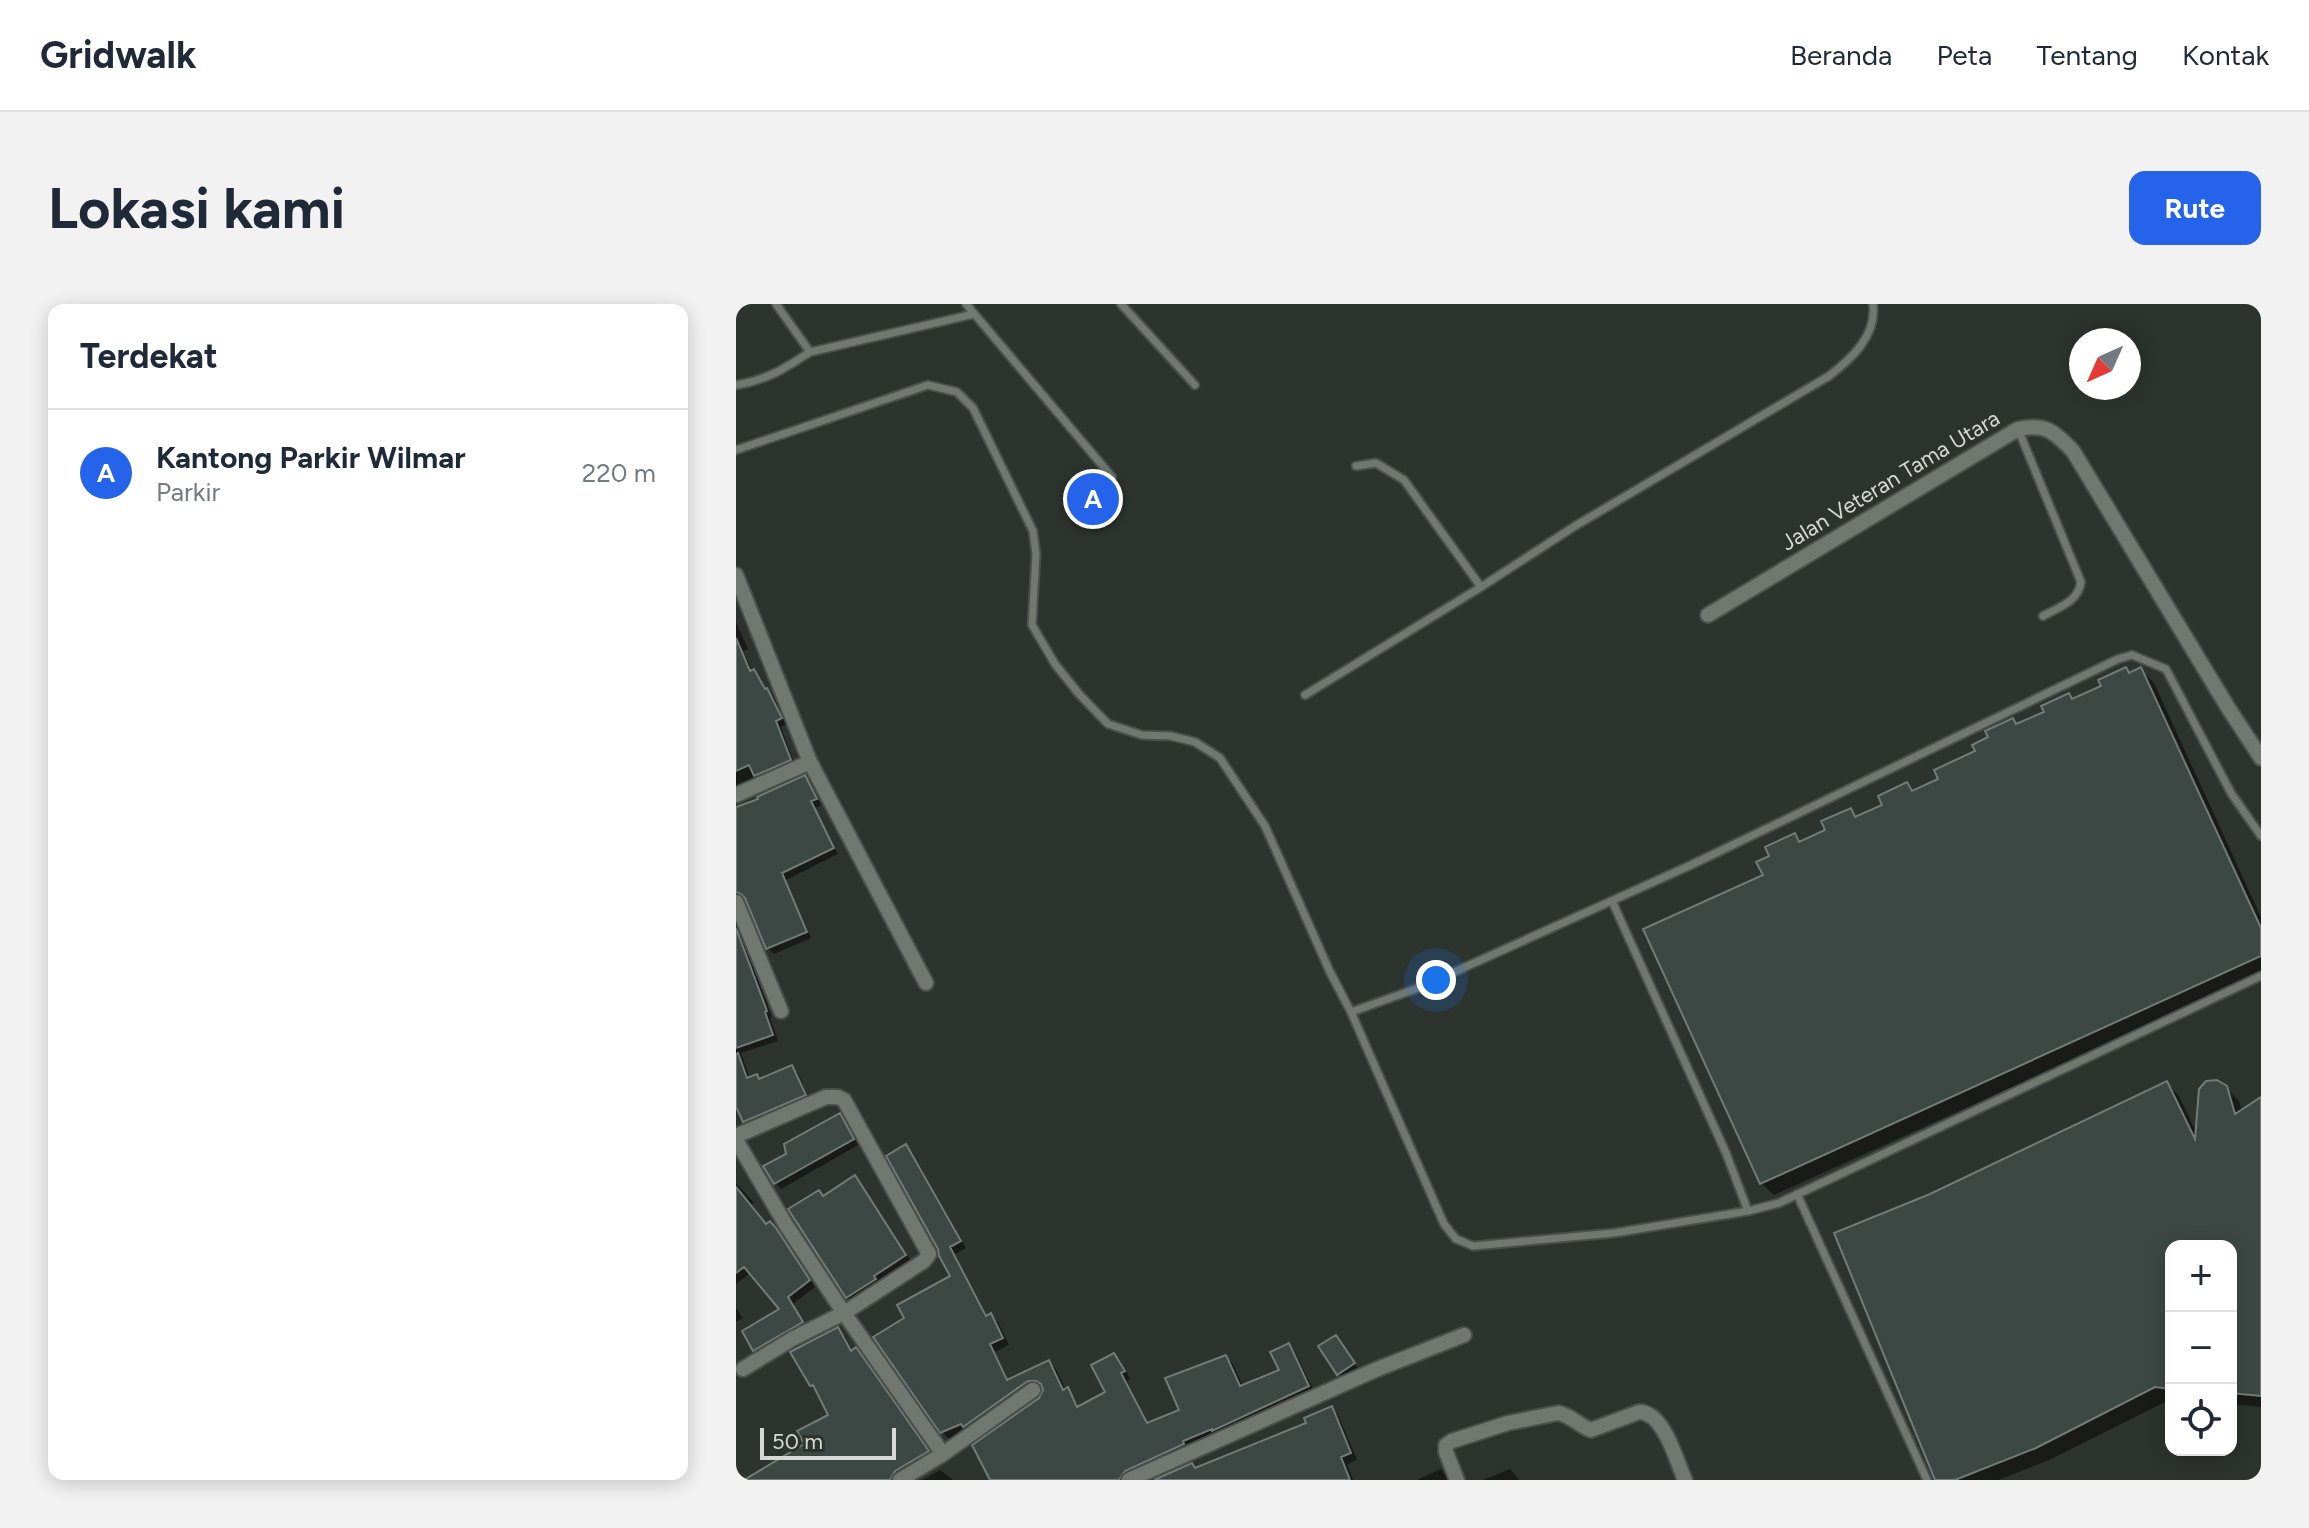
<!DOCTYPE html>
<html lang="id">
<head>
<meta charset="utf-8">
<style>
  body { margin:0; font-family:Figtree,sans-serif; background:#f2f2f3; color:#1f2937 }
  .controls { position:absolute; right:24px; bottom:24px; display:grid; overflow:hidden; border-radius:16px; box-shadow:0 4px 20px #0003 }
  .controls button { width:72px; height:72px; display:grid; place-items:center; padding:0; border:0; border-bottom:2px solid #e0e1e3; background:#fff; color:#1f2937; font:40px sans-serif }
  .compass { position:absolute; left:1333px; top:24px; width:72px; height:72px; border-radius:50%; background:#fff; box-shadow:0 4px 20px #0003; rotate:225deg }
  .scale { position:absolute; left:24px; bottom:20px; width:136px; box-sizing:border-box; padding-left:8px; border:4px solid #d5d9d5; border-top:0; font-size:22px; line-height:28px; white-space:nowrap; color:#d5d9d5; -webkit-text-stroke:6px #2d332d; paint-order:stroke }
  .you { position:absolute; left:700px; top:676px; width:28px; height:28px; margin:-20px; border:6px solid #fff; border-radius:50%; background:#1a73e8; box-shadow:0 0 0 12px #1a73e833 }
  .badge { display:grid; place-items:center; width:52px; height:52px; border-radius:50%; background:#2563eb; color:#fff; font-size:26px; font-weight:700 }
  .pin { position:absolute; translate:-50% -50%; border:4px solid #fff; box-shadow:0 2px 8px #0006 }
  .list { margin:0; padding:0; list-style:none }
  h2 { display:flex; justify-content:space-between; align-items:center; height:104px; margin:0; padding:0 32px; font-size:34px }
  h2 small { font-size:26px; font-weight:400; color:#747a83 }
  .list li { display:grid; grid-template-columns:52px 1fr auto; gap:24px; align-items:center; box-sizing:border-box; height:128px; padding:0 32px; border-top:2px solid #e0e1e3 }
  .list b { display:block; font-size:30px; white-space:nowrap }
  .list p { margin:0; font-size:26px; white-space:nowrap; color:#747a83 }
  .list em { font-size:26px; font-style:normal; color:#747a83 }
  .icon { flex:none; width:44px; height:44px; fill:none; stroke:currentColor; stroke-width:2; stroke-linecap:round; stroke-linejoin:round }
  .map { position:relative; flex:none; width:1525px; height:1176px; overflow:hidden; border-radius:16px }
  header { display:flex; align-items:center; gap:48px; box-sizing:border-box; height:112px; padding:0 40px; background:#fff; border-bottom:2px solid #e0e1e3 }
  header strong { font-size:38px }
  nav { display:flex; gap:44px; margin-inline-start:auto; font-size:28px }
  .intro { display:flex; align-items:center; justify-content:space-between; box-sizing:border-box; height:192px; padding:0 48px }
  h1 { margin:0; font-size:56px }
  .button { padding:20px 36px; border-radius:16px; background:#2563eb; color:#fff; font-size:28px; font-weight:700 }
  main { display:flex; gap:48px; padding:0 48px }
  aside { flex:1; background:#fff; border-radius:16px; box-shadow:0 4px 20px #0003 }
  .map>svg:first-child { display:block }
  .shadow { fill:#0007 }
  .building { fill:#3d4844; stroke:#717c78; stroke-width:2 }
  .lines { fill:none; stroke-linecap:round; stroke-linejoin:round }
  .service-casing { stroke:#4b504b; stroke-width:11 }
  .minor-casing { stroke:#4b504b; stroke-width:18 }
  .service { stroke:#717870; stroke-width:7 }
  .minor { stroke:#717870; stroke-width:14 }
  .labels { text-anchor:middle; stroke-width:6; stroke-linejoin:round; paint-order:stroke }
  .street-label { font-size:22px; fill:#d5d9d5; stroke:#2d332d }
</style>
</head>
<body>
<header>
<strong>Gridwalk</strong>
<nav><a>Beranda</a><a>Peta</a><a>Tentang</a><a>Kontak</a></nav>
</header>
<div class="intro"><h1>Lokasi kami</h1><a class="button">Rute</a></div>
<main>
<aside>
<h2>Terdekat<small></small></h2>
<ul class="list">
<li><span class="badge">A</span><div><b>Kantong Parkir Wilmar</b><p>Parkir</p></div><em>220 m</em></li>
</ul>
</aside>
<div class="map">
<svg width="1525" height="1176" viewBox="0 0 1525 1176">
  <rect width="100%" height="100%" fill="#2d332d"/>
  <!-- shadow -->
  <path class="shadow" d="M0 318 12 345 7 347 17 368 24 374 30 386 37 392 50 420 45 423 59 462 0 490Z
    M1405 366 1418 379 1525 613V670L1038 891 1025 879 1029 572 1036 553 1058 532 1066 539 1092 527 1114 506 1122 514 1149 502 1171 480 1179 488 1205 476 1281 422 1311 409 1333 391 1338 396Z
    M69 473 75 480 85 501 79 504 102 550 50 576 75 634 38 650 32 644 10 594 2 595 0 597V503Z
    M0 617 36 713 34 714 42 737 5 749 14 775 20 772 25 776 56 763 62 769 74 797 14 823 8 817 0 798Z
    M1431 780 1443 792 1461 830 1489 783 1503 797 1506 808 1525 796V1103L1495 1100V942H1435V1095L1313 1156 1262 1176H1202L1195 892Z
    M103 811 109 817 122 841 45 885 39 879Z
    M170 843 177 850 230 944 219 950 252 1013 255 1011 262 1018 273 1041 259 1048 273 1077 313 1059 320 1065 330 1086 338 1093 343 1103 372 1089 378 1051 385 1058 394 1075 391 1077 413 1121 445 1107 490 1053 497 1060 507 1083 546 1068 553 1042 559 1048 579 1089 393 1176H257L304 1095 308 1083 299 1084 233 1126 213 1135 206 1128 170 1014 216 972Z
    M119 874 126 881 176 959 119 1000 111 992 88 894Z
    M0 879 18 899 14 901 30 922 34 920 46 933 79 983 57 1000 71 1025 25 1051 19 1045 46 1006 15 968 0 980Z
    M0 1004 7 1014 0 1018Z
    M102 1026 109 1032 117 1048 127 1053 198 1155 164 1176H29L70 1141 94 1112 83 1089 75 1081Z
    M600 1033 623 1066 608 1076 603 1070Z
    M595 1104 602 1111 621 1156 611 1160 617 1176H426L460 1165 572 1120Z
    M705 1165 713 1176H681Z
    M774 1165 783 1176H747Z
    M204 1166 217 1176H187Z"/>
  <!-- building -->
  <path class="building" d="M0 334 14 367 18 365 29 385 31 384 46 414 40 417 55 456 18 472 13 461 0 467Z
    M1390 363 1393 369 1405 363 1525 624V652L1024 880 907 625 1027 571 1020 558 1033 552 1029 543 1059 529 1063 538 1089 526 1085 517 1115 504 1119 513 1146 501 1142 492 1171 478 1176 487 1202 475 1198 466 1239 447 1236 441 1252 433 1249 427 1277 414 1280 420 1308 408 1305 402 1333 389 1336 395 1365 382 1362 376Z
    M69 471 81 495 75 497 98 544 46 569 71 628 30 645 9 594 5 590 0 588V503L22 495 21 493Z
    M0 624 31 707 29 708 37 731 0 744Z
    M2 749 11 774 21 770 23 775 56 761 70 791 7 818 0 803V750Z
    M1481 776 1491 782 1499 810 1525 793V1092L1495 1089V942H1435V1085L1419 1083 1300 1144 1219 1176H1199L1098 929 1194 890 1431 777 1459 835 1463 785 1470 777Z
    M104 809 118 835 38 880 27 862 50 850 48 840Z
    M170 840 225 937 214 943 250 1012 255 1009 267 1034 254 1040 271 1076 313 1056 327 1086 332 1083 341 1103 369 1088 355 1061 378 1049 389 1067 385 1069 411 1119 443 1106 429 1074 490 1051 504 1082 543 1066 534 1048 553 1039 573 1082 476 1127V1125L447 1137 448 1140 389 1167 383 1176H254L236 1141 303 1094 307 1086 305 1080 300 1077H292L227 1123 225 1120 204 1129 137 1033 168 1014 161 1001 214 972 203 952 202 945 150 852Z
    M119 871 170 951 138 972 140 975 110 994 52 905 83 886 87 892Z
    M0 883 30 920 34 917 40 924 74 976 52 993 67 1018 17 1047 6 1027 43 1005 8 963 0 969Z
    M102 1023 115 1047 120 1043 193 1147 159 1167 154 1176H8L68 1140 61 1127 92 1111 77 1081 74 1082 54 1048Z
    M600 1031 619 1059 601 1071 582 1042Z
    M596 1102 615 1149 605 1153 614 1176H418L456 1159 459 1164 570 1119 568 1114Z"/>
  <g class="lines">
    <defs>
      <path id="service" d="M40 0 74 48 238 10
        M230 0 376 173
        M385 0 459 81
        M0 81C31 76 48 65 74 48
        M1282 125 1345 278C1342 298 1323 303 1307 312
        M0 146 192 81 221 88 237 104 297 227 300 250 296 321 319 360 343 390 372 420 406 431 435 432 459 438 484 454 529 522 594 668 615 708 685 683 955 561 1382 355 1396 351 1430 365 1495 489 1525 532
        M620 162 640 159 668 176 745 283
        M569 391 745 283 839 222 1093 72C1115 55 1141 32 1137 0
        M876 597 990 849 1012 907 1043 899 1525 672
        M615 708 708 920 720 935 737 942 878 929 1012 907
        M1061 890 1191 1176"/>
      <path id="minor" d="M0 271 74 458 190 679
        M972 311 1282 125C1310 119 1317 127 1337 147L1491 402 1525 454
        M0 491 74 458
        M0 598 45 707
        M0 832 90 793H102L108 796 193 950 188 957 108 1009 207 1150
        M0 836 50 921 108 1009 56 1035 7 1065
        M164 1176 207 1150 297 1086
        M393 1176 639 1066 728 1031
        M721 1176 710 1148V1141L716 1137 772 1119 822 1109C835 1111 843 1122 855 1126L903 1108C928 1108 940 1156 949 1176"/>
    </defs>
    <!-- service casing -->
    <use href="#service" class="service-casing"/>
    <!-- minor casing -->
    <use href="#minor" class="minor-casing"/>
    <!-- service -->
    <use href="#service" class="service"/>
    <!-- minor -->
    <use href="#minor" class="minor"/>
  </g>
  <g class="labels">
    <!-- street labels -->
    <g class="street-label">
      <text transform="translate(1154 176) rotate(-31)" y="8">Jalan Veteran Tama Utara</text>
    </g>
  </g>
</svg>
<div class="controls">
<button>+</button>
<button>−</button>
<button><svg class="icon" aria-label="locate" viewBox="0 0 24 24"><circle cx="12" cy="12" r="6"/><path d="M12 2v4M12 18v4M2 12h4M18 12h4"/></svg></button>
</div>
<svg class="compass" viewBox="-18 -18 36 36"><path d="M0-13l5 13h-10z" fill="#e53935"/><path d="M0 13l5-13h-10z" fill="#747a83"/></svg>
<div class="scale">50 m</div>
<div class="you"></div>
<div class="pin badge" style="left:357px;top:195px">A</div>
</div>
</main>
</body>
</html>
